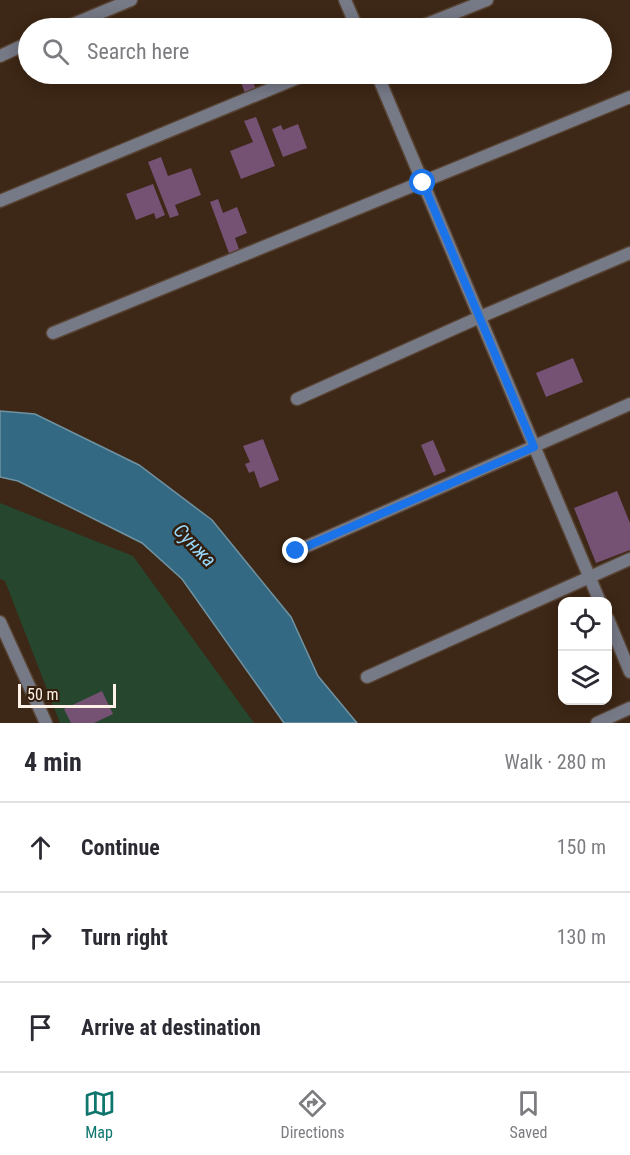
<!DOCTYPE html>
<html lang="en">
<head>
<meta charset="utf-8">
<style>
  body { margin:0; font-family:"Roboto Condensed",sans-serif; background:#f2f2f3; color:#2b2b33 }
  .controls { position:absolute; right:18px; bottom:18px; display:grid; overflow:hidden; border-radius:12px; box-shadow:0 3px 15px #0003 }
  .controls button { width:54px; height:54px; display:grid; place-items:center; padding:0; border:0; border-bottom:2px solid #e1e1e2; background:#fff; color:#2b2b33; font:30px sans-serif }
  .scale { position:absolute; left:18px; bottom:15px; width:98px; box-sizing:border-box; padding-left:6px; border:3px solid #fdf1e8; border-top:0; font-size:16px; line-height:21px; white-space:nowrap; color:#fdf1e8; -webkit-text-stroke:4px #331d0c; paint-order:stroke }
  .stop { position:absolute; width:18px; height:18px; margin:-14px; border:4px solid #1a73e8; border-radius:50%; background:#fff }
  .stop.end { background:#1a73e8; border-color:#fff; box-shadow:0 2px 6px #0008 }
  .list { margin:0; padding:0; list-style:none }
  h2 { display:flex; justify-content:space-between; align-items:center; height:78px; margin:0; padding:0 24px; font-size:26px }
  h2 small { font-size:20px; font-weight:400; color:#7c7c81 }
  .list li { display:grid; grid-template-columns:39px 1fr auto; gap:18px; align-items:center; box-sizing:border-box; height:90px; padding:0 24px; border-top:2px solid #e1e1e2 }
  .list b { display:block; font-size:22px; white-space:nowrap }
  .list em { font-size:20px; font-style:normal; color:#7c7c81 }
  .icon { flex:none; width:33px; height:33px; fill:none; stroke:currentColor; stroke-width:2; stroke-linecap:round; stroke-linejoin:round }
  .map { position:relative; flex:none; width:630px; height:723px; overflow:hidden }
  .search { position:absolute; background:#fff; box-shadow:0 3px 15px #0003; left:18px; right:18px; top:18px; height:66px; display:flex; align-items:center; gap:15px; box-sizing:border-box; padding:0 21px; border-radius:33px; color:#7c7c81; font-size:22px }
  .sheet { height:348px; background:#fff }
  nav { display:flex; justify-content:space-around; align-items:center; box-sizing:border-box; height:84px; border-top:2px solid #e1e1e2; background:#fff; font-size:16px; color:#7c7c81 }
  nav a { display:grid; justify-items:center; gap:3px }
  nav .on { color:#0f766e }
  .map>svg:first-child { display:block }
  .green { fill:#26462d }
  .water { fill:#346983; stroke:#7092a1; stroke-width:1.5 }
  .building { fill:#755173 }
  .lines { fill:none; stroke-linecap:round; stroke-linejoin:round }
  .street-casing { stroke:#584333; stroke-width:15 }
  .street { stroke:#767986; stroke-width:12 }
  .route { stroke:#1a73e8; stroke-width:8 }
  .labels { text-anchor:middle; stroke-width:5; stroke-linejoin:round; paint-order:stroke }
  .water-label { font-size:20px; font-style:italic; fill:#97d7f9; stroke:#331d0c }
</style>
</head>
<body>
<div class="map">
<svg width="630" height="723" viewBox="0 0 630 723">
  <rect width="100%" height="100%" fill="#3d2716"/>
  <!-- green -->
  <path class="green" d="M0 503 133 556 254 723H60L5 581 0 579Z"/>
  <!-- water -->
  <path class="water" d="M0 411 35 414 139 465 212 520 291 617 318 676 357 723H284L182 579 142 543 18 481 0 477Z"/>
  <!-- building -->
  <path class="building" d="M238 74H266L252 79 257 92 246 96Z
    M256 117 275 166 241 179 230 151 253 142 244 121Z
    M298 124 307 148 283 157 272 129 281 125 283 130Z
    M161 157 168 176 191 168 201 195 175 205 179 215 170 218 148 162Z
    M153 184 165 215 156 219 154 213 136 220 126 194Z
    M218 199 223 213 237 207 247 233 235 238 240 252 230 256 210 202Z
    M573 358 583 382 546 397 536 373Z
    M263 439 279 480 260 488 254 471 249 473 245 464 250 462 243 446Z
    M433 440 446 471 434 476 421 445Z
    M617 491 630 523V550L596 563 574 508Z
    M102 691 113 714 94 723H71L64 709Z"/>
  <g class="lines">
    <defs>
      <path id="street" d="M345 0 357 28
        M64 28 131 0
        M417 28 487 0
        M0 56 28 43
        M377 74 600 602
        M0 201 307 74
        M53 333 630 97
        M297 399 480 317 630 253
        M296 551 630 404
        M608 619 630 672
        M0 622 46 723
        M367 677 630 559
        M597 723 630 708"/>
    </defs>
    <!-- street casing -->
    <use href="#street" class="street-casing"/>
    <!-- street -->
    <use href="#street" class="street"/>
  </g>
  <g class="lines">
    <!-- route -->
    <path class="route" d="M296 551 534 447 423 183"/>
  </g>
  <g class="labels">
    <!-- water labels -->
    <g class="water-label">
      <text transform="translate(195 545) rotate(46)" y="7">Сунжа</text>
    </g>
  </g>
</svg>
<div class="controls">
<button><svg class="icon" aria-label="locate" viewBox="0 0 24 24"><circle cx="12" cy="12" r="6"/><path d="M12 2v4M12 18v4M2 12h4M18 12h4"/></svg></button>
<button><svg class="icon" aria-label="layers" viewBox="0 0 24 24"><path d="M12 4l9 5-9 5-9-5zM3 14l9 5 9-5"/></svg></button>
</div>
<div class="scale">50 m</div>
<div class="stop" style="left:423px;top:183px"></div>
<div class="stop end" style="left:296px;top:551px"></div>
<div class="search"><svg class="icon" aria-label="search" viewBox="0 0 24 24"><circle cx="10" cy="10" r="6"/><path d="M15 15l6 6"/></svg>Search here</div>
</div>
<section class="sheet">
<h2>4 min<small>Walk · 280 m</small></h2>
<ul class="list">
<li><svg class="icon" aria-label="ahead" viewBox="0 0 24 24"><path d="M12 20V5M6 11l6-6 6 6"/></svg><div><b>Continue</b></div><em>150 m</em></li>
<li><svg class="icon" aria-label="right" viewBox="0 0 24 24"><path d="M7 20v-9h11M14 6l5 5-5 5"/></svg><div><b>Turn right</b></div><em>130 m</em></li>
<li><svg class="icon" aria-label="arrive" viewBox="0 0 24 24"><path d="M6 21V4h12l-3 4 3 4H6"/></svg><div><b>Arrive at destination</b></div></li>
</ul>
</section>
<nav>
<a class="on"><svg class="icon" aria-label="map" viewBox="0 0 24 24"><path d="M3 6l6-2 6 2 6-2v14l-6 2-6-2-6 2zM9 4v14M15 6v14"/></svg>Map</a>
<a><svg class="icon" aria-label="directions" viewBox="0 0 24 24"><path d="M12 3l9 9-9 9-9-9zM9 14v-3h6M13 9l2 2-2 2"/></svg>Directions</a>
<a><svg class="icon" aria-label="saved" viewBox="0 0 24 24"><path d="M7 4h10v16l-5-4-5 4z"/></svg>Saved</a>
</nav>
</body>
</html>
